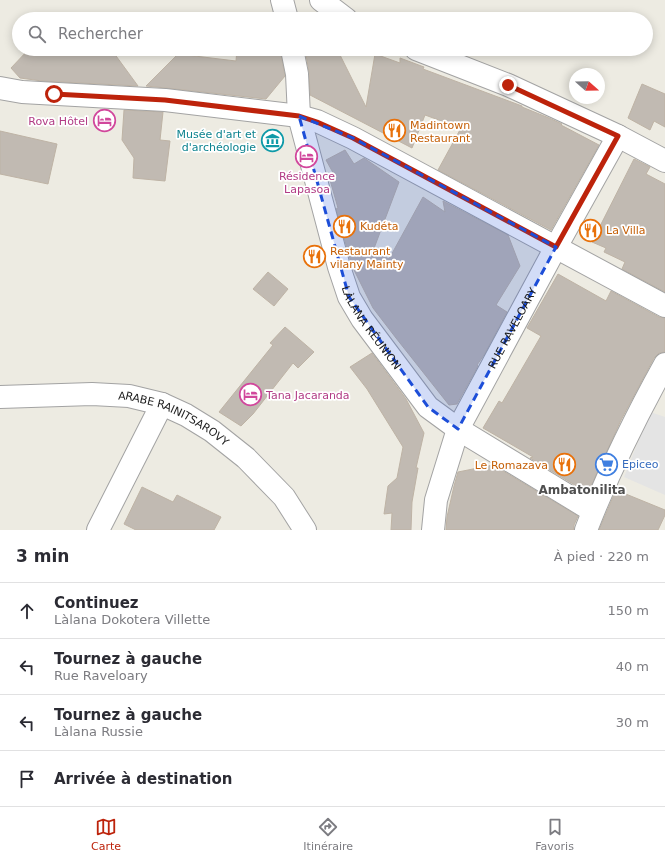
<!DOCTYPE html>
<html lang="fr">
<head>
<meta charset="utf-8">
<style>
  body { margin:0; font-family:"DejaVu Sans",sans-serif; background:#f2f2f3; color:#2b2b33 }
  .compass { position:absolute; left:569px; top:68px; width:36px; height:36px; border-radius:50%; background:#fff; box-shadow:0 2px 10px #0003; rotate:110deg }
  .stop { position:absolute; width:12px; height:12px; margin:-9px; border:3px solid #bd230b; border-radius:50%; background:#fff }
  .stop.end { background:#bd230b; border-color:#fff; box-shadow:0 1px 4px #0008 }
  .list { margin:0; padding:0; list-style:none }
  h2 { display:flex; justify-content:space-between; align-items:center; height:52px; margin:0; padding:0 16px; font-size:17px }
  h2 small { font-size:13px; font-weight:400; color:#7c7c81 }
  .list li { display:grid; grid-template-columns:26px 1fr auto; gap:12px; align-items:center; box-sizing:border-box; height:56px; padding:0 16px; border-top:1px solid #e1e1e2 }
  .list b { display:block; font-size:15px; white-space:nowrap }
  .list p { margin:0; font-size:13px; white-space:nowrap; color:#7c7c81 }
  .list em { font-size:13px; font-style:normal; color:#7c7c81 }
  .icon { flex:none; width:22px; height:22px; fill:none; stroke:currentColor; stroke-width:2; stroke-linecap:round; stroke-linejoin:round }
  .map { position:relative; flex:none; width:665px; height:530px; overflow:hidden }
  .search { position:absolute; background:#fff; box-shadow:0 2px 10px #0003; left:12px; right:12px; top:12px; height:44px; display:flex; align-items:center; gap:10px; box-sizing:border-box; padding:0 14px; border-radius:22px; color:#7c7c81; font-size:15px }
  .sheet { height:276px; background:#fff }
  nav { display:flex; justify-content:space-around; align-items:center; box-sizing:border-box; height:56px; border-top:1px solid #e1e1e2; background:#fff; font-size:11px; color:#7c7c81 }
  nav a { display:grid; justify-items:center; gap:2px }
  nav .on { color:#bd230b }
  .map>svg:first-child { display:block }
  .parking { fill:#e4e4e4 }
  .building { fill:#c1bab2; stroke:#beb3a5 }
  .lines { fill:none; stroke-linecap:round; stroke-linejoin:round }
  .minor-casing { stroke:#a3a3a3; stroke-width:24 }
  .minor { stroke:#fff; stroke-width:22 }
  .route { stroke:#bd230b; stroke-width:5 }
  .marked { fill:#1d4ed8; fill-opacity:0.2; stroke:#1d4ed8; stroke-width:3; stroke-dasharray:8 5; stroke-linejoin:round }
  .labels { text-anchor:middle; stroke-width:3.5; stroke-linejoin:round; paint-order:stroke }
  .hotel-label { font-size:11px; fill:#b23c85; stroke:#fff; text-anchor:end }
  .food-label { font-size:11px; fill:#c56008; stroke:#fff; text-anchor:start }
  .culture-label { font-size:11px; fill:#0d838f; stroke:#fff; text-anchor:end }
  .street-label { font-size:11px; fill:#1c1c1c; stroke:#fff }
  .shop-label { font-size:11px; fill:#366cbe; stroke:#fff; text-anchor:start }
  .neighbourhood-label { font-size:12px; font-weight:bold; fill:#4f4f4f; stroke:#fff }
</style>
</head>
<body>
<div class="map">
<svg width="665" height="530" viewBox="0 0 665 530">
  <rect width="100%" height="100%" fill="#edebe2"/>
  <!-- parking -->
  <path class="parking" d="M650 412 665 417V495L624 477Z"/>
  <!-- building -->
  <path class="building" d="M29 49H77L96 51 98 49H111L138 86 42 81 20 78 11 68Z
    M237 49H280L285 76 266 99 166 88 146 86 178 54 236 61Z
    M305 49H337L366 107 375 54 400 63V58L424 67 423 69 522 106V107L549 118 562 124 561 125 599 145 551 230 438 170 461 128 425 115 412 148 310 95 309 72Z
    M642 84 665 94V127L654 121 650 130 628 118Z
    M124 110 163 112 160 140 170 141 165 181 133 178 134 158 122 140Z
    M0 131 57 144 48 184 0 174Z
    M345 150 354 164 364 158 399 182 373 251 389 259 423 197 445 212 443 201 508 235 520 266 496 305 507 312 484 355 477 365 478 366 457 404 449 405 396 338 373 308 352 266 336 209 338 208 330 180 336 178 326 160Z
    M634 159 650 167 646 174 665 184V292L622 269 625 262 604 252 606 248 592 242Z
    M268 272 288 289 274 306 253 289Z
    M558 274 606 301 611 291 659 317 665 318V352L659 353 654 358 621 420 588 493 530 458 533 457 483 428 499 401 502 403 541 336 527 328Z
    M285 327 314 352 298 368 293 363 253 414 241 426 219 412 273 345 270 343Z
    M372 353 406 399 424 433 416 468H418L412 502 411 530H391L392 513 384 514 388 486 397 478 403 447 367 389 350 367Z
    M493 465 578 516 574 525V530H446L447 517 454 486 458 472Z
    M142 487 173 502 177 495 221 517 214 530H136L124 524Z
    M616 490 665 510V515L658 530H599Z"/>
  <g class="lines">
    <defs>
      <g id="minor">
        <path d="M282 0 287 19"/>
        <path d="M321 0 346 19"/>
        <path id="s1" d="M292 49 297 74 299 116 339 267 349 297 362 319 428 407 458 429 593 511"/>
        <path d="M416 49 508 85 618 136 665 161"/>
        <path d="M0 88 22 92 165 100 299 116 317 121 353 138 665 306"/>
        <path id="s2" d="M0 397 92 394 129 396 162 404 186 415 212 431 246 458 284 497 305 530"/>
        <path d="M98 530 162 404"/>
        <path id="s3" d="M433 530 436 500 458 429 556 247 618 136"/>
        <path d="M586 530C608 473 635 418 665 364"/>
      </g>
    </defs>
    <!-- minor casing -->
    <use href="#minor" class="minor-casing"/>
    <!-- minor -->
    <use href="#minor" class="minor"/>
  </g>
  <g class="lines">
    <!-- route -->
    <path class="route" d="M54 94 165 100 299 116 317 122 353 138 556 247 618 136 508 85"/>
  </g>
  <!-- marked area -->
  <path class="marked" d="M299 116 353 138 556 247 458 429 428 407 349 297Z"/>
  <!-- icons -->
  <defs>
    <symbol id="hotel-ring" viewBox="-11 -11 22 22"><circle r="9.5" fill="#fff" stroke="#d1479c" stroke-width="1.5"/><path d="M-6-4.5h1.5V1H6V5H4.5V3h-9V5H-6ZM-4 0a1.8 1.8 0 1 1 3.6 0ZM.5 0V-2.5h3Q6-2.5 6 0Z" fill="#d1479c"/></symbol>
    <symbol id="restaurant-ring" viewBox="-11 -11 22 22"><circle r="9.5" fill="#fff" stroke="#e8710a" stroke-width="1.5"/><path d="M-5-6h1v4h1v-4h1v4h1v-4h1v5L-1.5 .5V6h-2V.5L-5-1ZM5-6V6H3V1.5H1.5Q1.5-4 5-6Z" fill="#e8710a"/></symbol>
    <symbol id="museum-ring" viewBox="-11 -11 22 22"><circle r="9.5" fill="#fff" stroke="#0f9aa8" stroke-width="1.5"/><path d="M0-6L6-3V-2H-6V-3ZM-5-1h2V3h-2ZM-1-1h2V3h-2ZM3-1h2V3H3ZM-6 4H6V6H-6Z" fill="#0f9aa8"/></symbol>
    <symbol id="supermarket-ring" viewBox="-11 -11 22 22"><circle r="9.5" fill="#fff" stroke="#3f7fe0" stroke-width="1.5"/><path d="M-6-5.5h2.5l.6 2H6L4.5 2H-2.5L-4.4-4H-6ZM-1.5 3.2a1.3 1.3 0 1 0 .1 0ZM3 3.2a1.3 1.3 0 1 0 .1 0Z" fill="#3f7fe0"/></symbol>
  </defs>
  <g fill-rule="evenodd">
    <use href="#hotel-ring" x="92" y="108" width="25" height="25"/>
    <use href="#restaurant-ring" x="382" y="118" width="25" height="25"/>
    <use href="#museum-ring" x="260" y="128" width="25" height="25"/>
    <use href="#hotel-ring" x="294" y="144" width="25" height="25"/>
    <use href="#restaurant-ring" x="332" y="214" width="25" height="25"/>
    <use href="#restaurant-ring" x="578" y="218" width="25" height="25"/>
    <use href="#restaurant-ring" x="302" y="244" width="25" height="25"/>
    <use href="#hotel-ring" x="238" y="382" width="25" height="25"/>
    <use href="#supermarket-ring" x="594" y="452" width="25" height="25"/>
    <use href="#restaurant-ring" x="552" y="452" width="25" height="25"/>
  </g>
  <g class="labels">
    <!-- hotel labels -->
    <g class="hotel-label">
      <text x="88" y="125">Rova Hôtel</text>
      <text x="307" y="180" text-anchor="middle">Résidence<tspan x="307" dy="13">Lapasoa</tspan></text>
      <text x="266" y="399" text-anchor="start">Tana Jacaranda</text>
    </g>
    <!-- food labels -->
    <g class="food-label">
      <text x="410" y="129">Madintown<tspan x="410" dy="13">Restaurant</tspan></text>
      <text x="360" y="230">Kudéta</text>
      <text x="606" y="234">La Villa</text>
      <text x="330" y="255">Restaurant<tspan x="330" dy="13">vilany Mainty</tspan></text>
      <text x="548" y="469" text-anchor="end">Le Romazava</text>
    </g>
    <!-- culture labels -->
    <g class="culture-label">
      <text x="256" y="138">Musée d'art et<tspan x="256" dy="13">d'archéologie</tspan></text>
    </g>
    <!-- street labels -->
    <g class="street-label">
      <text dy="4" stroke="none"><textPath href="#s1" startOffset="293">LÀLANA RÉUNION</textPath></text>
      <text dy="4" stroke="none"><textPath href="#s3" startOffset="219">RUE RAVELOARY</textPath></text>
      <text dy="4" stroke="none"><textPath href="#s2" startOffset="179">ARABE RAINITSAROVY</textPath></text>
    </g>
    <!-- shop labels -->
    <g class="shop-label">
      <text x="622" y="468">Epiceo</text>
    </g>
    <!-- neighbourhood labels -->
    <g class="neighbourhood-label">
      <text x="582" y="494">Ambatonilita</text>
    </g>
  </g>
</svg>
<svg class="compass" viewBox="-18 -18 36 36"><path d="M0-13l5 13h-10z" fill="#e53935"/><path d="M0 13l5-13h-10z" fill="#7c7c81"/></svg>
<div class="stop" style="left:54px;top:94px"></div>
<div class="stop end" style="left:508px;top:85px"></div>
<div class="search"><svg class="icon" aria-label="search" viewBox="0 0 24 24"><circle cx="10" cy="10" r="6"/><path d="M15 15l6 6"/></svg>Rechercher</div>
</div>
<section class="sheet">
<h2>3 min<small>À pied · 220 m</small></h2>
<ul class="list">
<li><svg class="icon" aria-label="ahead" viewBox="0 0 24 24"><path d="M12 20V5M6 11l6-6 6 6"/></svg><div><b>Continuez</b><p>Làlana Dokotera Villette</p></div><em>150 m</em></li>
<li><svg class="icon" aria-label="left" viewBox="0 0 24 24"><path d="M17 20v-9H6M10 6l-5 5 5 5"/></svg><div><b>Tournez à gauche</b><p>Rue Raveloary</p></div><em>40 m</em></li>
<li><svg class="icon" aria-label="left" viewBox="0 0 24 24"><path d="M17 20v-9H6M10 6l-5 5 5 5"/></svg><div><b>Tournez à gauche</b><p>Làlana Russie</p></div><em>30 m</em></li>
<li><svg class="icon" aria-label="arrive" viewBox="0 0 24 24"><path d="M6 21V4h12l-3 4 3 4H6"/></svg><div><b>Arrivée à destination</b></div></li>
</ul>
</section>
<nav>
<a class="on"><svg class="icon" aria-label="map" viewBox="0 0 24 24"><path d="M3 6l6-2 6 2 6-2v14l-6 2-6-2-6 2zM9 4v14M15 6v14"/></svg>Carte</a>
<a><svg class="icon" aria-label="directions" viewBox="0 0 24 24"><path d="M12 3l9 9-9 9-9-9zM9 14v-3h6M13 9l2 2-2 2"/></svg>Itinéraire</a>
<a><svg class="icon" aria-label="saved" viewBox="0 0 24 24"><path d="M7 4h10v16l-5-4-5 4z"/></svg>Favoris</a>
</nav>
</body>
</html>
